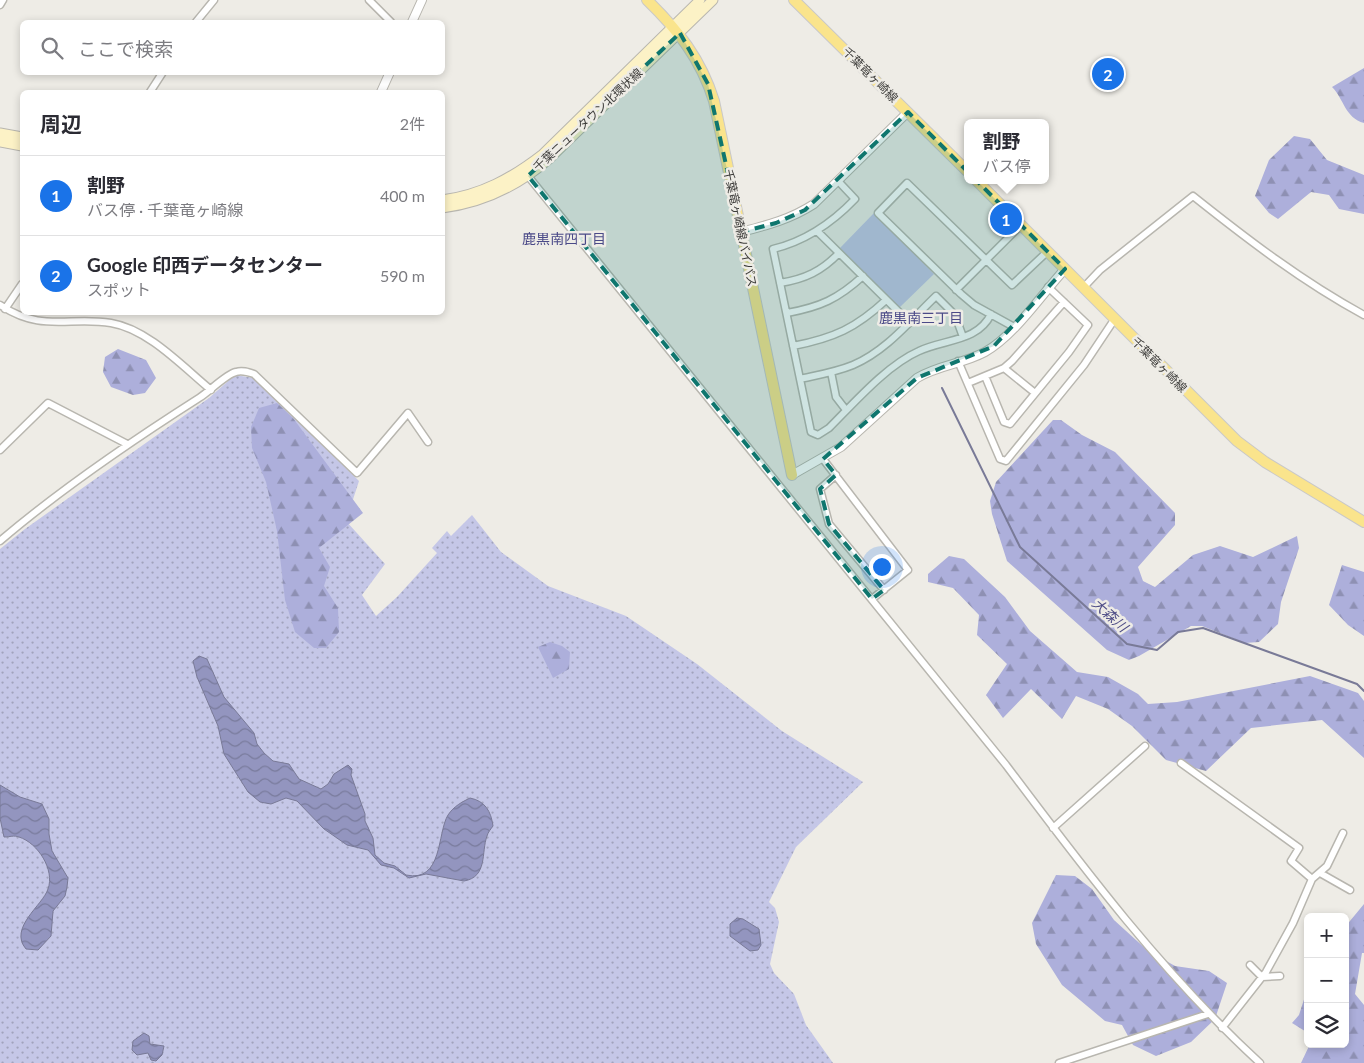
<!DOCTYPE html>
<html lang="ja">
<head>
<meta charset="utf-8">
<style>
  body { margin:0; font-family:Lato,"Noto Sans JP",sans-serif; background:#f2f2f3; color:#2b2b33 }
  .controls { position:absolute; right:15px; bottom:15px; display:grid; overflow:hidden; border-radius:8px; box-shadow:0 2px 8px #0003 }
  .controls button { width:45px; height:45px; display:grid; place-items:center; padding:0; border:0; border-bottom:1px solid #e1e1e2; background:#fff; color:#2b2b33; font:25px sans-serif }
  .you { position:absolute; left:881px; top:566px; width:18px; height:18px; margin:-12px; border:4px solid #fff; border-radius:50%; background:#1a73e8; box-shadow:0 0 0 8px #1a73e833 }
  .badge { display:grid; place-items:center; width:32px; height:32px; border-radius:50%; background:#1a73e8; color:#fff; font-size:16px; font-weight:700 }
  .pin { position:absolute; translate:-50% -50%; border:2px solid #fff; box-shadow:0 1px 5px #0006 }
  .popup { position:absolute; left:964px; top:119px; width:85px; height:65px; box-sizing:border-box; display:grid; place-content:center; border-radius:8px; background:#fff; filter:drop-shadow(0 1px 4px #0005); font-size:16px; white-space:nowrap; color:#7c7c81 }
  .popup b { font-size:19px; color:#2b2b33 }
  .popup::after { content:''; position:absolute; left:50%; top:100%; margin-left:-10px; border:10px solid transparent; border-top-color:#fff }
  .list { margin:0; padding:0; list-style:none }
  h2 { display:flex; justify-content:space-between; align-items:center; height:65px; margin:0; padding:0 20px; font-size:21px }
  h2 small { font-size:16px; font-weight:400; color:#7c7c81 }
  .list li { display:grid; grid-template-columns:32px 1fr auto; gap:15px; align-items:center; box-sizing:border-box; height:80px; padding:0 20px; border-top:1px solid #e1e1e2 }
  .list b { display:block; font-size:19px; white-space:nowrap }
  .list p { margin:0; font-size:16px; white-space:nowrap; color:#7c7c81 }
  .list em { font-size:16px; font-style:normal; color:#7c7c81 }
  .icon { flex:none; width:28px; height:28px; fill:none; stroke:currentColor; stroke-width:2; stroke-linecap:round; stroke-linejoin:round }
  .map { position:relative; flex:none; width:1364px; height:1063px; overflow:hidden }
  .search { position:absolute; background:#fff; box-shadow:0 2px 8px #0003; left:20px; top:20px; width:425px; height:55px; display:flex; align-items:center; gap:12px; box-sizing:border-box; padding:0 18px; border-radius:8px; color:#7c7c81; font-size:19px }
  .panel { position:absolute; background:#fff; box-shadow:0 2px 8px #0003; left:20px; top:90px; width:425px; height:225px; border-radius:8px }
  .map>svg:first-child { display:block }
  .grass { fill:url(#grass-dots) }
  .forest { fill:url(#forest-firs) }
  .park { fill:#c5c7e7 }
  .water { fill:url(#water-waves); stroke:#797a97 }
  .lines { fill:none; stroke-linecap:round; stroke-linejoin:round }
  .stream { stroke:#797a97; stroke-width:2 }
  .minor-casing { stroke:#b8b6af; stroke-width:9 }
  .tertiary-casing { stroke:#b8b6af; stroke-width:10 }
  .secondary-casing { stroke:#b8b6af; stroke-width:11 }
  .primary-casing { stroke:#c9c8c8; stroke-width:12 }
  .minor { stroke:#fff; stroke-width:6 }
  .tertiary { stroke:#fff; stroke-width:8 }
  .secondary { stroke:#fcf2c6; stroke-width:9 }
  .primary { stroke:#fae48c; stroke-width:10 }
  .marked { fill:#0f766e; fill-opacity:0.2; stroke:#0f766e; stroke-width:4; stroke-dasharray:10 6; stroke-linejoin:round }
  .labels { text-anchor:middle; stroke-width:5; stroke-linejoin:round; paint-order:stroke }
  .street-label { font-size:12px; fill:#3d3c3a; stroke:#eeece6 }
  .neighbourhood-label { font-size:14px; fill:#4b4a88; stroke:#eeece6 }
  .water-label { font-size:14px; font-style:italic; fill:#4f4e87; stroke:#eeece6 }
</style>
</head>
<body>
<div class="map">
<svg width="1364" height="1063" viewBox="0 0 1364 1063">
  <defs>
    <pattern id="grass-dots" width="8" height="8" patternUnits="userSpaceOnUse" patternTransform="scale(1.25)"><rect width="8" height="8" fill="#c5c7e7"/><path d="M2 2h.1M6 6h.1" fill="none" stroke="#a1a3bc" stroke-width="1.8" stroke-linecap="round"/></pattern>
    <pattern id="forest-firs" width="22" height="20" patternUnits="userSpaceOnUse" patternTransform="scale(1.25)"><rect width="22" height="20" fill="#adafdb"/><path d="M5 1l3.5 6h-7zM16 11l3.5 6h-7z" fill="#8e90b3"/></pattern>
    <pattern id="water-waves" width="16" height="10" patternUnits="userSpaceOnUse" patternTransform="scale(1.25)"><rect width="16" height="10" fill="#9395bf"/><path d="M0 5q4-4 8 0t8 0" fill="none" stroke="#797b9c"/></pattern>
  </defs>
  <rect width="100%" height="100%" fill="#eeece6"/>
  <!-- grass -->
  <path class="grass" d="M235 375 254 378 359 481 346 521 385 564 362 595 376 616 397 597 437 553 432 548 447 531 451 536 472 515 501 552 548 586 626 616 697 664 782 731 863 782 796 847 769 902 775 908 779 922 770 964 774 973 794 994 806 1025 833 1063H0V549L25 529 209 398Z"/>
  <!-- forest -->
  <path class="forest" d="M1364 68V123C1345 118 1344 99 1332 87Z
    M1294 136 1310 139 1327 160 1364 175V214L1339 209 1329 195 1311 192 1278 219 1269 213 1255 196 1269 160Z
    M118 349 146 360 156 378 145 393 133 395 111 387 103 372 105 357Z
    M277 403 293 418 363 513 319 548 330 567 324 586 338 608 339 632 326 648H314L295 632 285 600 277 531 266 482 252 448 251 427 259 408Z
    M1053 420H1061L1082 435 1115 452 1175 513V525L1138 567 1143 581 1155 587 1193 555 1220 546 1253 557 1297 536 1299 548 1281 602 1278 624 1259 642 1245 643 1202 626H1191L1139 656 1129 660 1107 650 1007 561 992 514 990 501 996 482Z
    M949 556 964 559 1005 597 1030 631 1077 672 1108 677 1138 694 1148 704 1177 702 1310 676 1358 693 1364 701V758L1322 720 1251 728 1206 771 1166 760 1132 726 1108 709 1076 696 1062 719 1031 689 1003 718 986 695 1007 664 977 635 979 615 953 588 928 582V574Z
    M1342 565 1364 572V636L1348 625 1329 605Z
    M550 642 562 646 570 652 569 669 553 678 538 647Z
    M1056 875 1075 876 1092 889 1114 920 1147 950 1175 966 1209 971 1227 983 1215 1019 1191 1042 1156 1056 1133 1045 1122 1025 1105 1021 1062 985 1036 944 1032 923Z
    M1364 904V953H1362L1355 994 1364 1005V1063H1301L1310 1044H1345V927Z
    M1308 987V1033L1292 1023 1299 1015Z"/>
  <!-- park -->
  <path class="park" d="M874 213 934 274 899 308 840 248Z"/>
  <!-- water -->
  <path class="water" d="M199 656 207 659 224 697 254 733 257 744 264 753 273 761 289 764 299 779 321 789 328 784 334 774 348 765 352 769 351 775 365 814V821L373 838 375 855 384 863 395 866 406 875C443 883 437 833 448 815 454 806 462 802 470 798 485 801 491 811 493 826 491 829 488 832 487 836 481 852 488 877 464 881L426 874 409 878 394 868 381 865 368 850 347 845 324 829 297 801 286 798 271 804 260 802 248 792 224 754 218 726 197 677 193 661Z
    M0 785 20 797 42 804 49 819V834L52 851 68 878 67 887 65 896 53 911 51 936 38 950 26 949C8 928 43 905 48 889 55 870 38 843 19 837 14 835 10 837 4 837L0 818Z
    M737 918 743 919 759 929 761 945 758 950 750 951 730 936V924Z
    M144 1033 149 1036 150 1044 164 1046 162 1055 156 1061 151 1060 148 1053 137 1055 132 1050 133 1041Z"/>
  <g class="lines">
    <!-- stream -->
    <path class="stream" d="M942 388 1020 547 1127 644 1157 650 1178 632 1203 628 1357 684 1364 691"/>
    <defs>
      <path id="minor" d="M369 0 391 22
        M0 5 3 0
        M196 22 214 0
        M150 92 163 72
        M528 176 1006 765C1084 869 1164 975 1260 1063
        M839 182 855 199C832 223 806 241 773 249L811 432 818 435 829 428C854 403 887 365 919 351 944 339 978 342 991 314
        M817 231 909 322
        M780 283C805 279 822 271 839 253
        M1083 288 1100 270 1193 196C1247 239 1303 282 1364 315
        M956 290 1021 225
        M0 305C42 333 69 316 111 323 148 329 183 367 211 390
        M5 309 22 284
        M787 313C820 307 838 299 863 276
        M1014 327 974 305 961 294 878 213 907 183 1012 285 1048 251
        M793 346C834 338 856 328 886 300
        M958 361 1000 459 1006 461 1084 365 1114 320
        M1004 368 1035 393
        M831 372 836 397 846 410
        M985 376 1004 422 1010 424 1069 352 1088 325 1048 287
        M800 379C818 375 836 372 853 365 886 351 910 321 936 296L955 315 963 337
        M968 383 1004 368 1012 361 1064 302
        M0 450 48 403 127 444
        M823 459 908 570 872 599
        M836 475 820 489 829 524 884 590
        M0 541C62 488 130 442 199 398 209 392 226 374 236 372 242 370 248 372 254 374L357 473 408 413 428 442
        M1181 763 1299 848 1291 861 1312 879
        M1053 828 1145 746
        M1320 873 1350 890
        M1250 965 1262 977 1280 976
        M1222 1028 1266 972 1293 923 1312 879 1327 866 1343 833
        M1059 1063 1208 1014"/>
      <path id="tertiary" d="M412 22 422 0
        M381 92 390 72
        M741 232C768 225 791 219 814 204L908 112
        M792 475 841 447 917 378C938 365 963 364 985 352 1015 335 1041 295 1065 269"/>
      <path id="secondary" d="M0 133 22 137
        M0 142 22 146
        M442 200C481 195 512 178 543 154L700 0
        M442 208C483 203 519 185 549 159L713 0"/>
      <path id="primary" d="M647 0C678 30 701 59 714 101L792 475
        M794 0 967 171
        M976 180 1237 441 1265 462 1364 522"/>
    </defs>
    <!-- minor casing -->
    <use href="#minor" class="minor-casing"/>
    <!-- tertiary casing -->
    <use href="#tertiary" class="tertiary-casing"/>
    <!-- secondary casing -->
    <use href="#secondary" class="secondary-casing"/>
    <!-- primary casing -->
    <use href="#primary" class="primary-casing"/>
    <!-- minor -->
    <use href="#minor" class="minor"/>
    <!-- tertiary -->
    <use href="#tertiary" class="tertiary"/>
    <!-- secondary -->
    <use href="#secondary" class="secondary"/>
    <!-- primary -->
    <use href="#primary" class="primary"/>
  </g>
  <!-- marked area -->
  <path class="marked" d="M680 33 708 84 741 232 776 223 805 210 908 112 1065 269 994 346 917 378 823 459 836 475 820 489 829 524 884 590 872 599 528 176Z"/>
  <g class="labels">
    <!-- street labels -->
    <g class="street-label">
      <text transform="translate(870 75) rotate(45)" y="4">千葉竜ヶ崎線</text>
      <text transform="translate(588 120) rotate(-43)" y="4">千葉ニュータウン北環状線</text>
      <text transform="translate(740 228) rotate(78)" y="4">千葉竜ヶ崎線バイパス</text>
      <text transform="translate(1159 365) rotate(45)" y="4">千葉竜ヶ崎線</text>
    </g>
    <!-- neighbourhood labels -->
    <g class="neighbourhood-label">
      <text x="564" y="244">鹿黒南四丁目</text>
      <text x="921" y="323">鹿黒南三丁目</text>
    </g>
    <!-- water labels -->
    <g class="water-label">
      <text transform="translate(1110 615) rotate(42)" y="5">大森川</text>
    </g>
  </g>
</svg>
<div class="controls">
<button>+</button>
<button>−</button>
<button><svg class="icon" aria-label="layers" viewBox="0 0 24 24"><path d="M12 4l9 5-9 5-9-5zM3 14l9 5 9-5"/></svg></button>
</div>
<div class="you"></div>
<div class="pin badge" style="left:1006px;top:219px">1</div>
<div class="popup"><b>割野</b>バス停</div>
<div class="pin badge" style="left:1108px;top:74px">2</div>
<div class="search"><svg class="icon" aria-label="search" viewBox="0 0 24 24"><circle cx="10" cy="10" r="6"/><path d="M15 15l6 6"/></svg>ここで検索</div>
<section class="panel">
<h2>周辺<small>2件</small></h2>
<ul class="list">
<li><span class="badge">1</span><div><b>割野</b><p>バス停 · 千葉竜ヶ崎線</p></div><em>400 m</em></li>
<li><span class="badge">2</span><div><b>Google 印西データセンター</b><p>スポット</p></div><em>590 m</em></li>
</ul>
</section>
</div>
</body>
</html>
